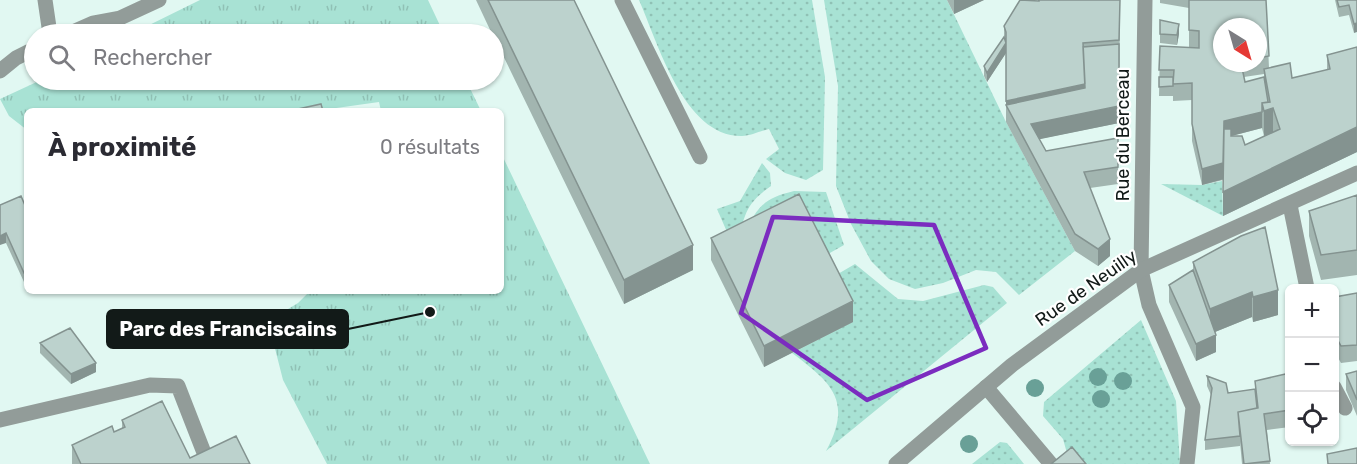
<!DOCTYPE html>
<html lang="fr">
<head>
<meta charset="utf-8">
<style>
  body { margin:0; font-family:Rubik,sans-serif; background:#f2f2f3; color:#2b2b33 }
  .controls { position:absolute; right:18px; bottom:18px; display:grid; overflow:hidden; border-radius:9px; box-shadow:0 2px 4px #0004 }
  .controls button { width:54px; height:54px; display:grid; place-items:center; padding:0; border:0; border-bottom:2px solid #e1e1e2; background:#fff; color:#2b2b33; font:30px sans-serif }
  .compass { position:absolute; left:1213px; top:18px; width:54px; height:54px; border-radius:50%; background:#fff; box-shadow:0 2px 4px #0004; rotate:143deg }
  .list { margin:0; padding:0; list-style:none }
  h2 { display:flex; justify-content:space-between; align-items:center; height:78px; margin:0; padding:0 24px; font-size:26px }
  h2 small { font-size:20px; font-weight:400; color:#7c7c81 }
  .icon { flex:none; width:33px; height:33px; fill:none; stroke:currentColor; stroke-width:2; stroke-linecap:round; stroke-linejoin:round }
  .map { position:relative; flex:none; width:1357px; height:464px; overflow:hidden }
  .search { position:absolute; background:#fff; box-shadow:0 2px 4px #0004; left:24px; top:24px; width:480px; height:66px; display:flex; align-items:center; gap:15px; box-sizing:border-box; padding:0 21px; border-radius:33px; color:#7c7c81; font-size:22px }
  .panel { position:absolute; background:#fff; box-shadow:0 2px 4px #0004; left:24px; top:108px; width:480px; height:186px; border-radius:9px }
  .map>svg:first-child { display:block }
  .grass { fill:url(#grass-dots) }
  .park { fill:url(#park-tufts) }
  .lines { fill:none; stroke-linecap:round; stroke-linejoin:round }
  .service { stroke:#929c99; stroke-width:15 }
  .minor { stroke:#929c99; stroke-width:15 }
  .tertiary { stroke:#929c99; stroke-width:15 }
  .tree { fill:#69a097 }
  .wall { fill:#a2b5b0; fill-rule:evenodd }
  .shaded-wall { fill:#849390 }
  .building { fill:#bcd2cd; stroke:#849390; stroke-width:1.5 }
  .marked { fill:none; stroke:#7b2cbf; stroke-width:4.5; stroke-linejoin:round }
  .labels { text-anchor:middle; stroke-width:4.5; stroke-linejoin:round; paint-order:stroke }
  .street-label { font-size:18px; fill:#121a18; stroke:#fff }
  .leader { fill:none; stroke:#121a18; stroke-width:2 }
  .callout-dot { fill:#121a18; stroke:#fff; stroke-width:2 }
  .callout { fill:#121a18; stroke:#121a18; stroke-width:2 }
  .callout-label { font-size:20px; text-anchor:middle; font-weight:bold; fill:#fff }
</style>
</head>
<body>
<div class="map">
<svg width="1357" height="464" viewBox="0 0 1357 464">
  <defs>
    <pattern id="grass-dots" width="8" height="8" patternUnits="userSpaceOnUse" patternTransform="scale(1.5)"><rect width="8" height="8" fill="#a8e2d4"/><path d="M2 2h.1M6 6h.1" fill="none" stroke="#90c1b5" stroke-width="1.8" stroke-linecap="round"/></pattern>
    <pattern id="park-tufts" width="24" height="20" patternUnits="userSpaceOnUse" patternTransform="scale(1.5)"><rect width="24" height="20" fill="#a8e2d4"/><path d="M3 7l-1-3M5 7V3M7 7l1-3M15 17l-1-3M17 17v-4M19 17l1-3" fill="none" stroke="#90c1b5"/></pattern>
  </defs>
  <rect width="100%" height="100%" fill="#e1f8f2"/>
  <!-- grass -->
  <path class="grass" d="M639 0H812L825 77 823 170 806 180 785 173 766 159 779 149 769 129C760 131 751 136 742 136 684 137 658 43 639 0Z
    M824 0H947L1005 120 1075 251 1019 295 996 272 976 270 943 283 915 289 889 279 871 261 851 224 836 186 838 86Z
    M762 163 770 173 771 186C741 207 747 217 734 248L717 209 740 201Z
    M1222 181 1223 216 1161 184 1202 185Z
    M794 191 826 192 844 245 821 258 749 224C761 202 770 197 794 191Z
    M855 264 898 299 923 301 984 285 993 287 1007 303 826 451C853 401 832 383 792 353L852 322 831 278Z
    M1141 320 1176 401 1180 464H1070L1063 439 1043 416 1044 402Z
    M1000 442 1007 443 1024 464H972Z"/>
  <!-- park -->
  <path class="park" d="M200 0H428L444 34H131Z
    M41 80H466L481 111H381L379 102 315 111H27V130L9 116 0 99Z
    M501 153 650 464H327L283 380 268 321 298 303 310 291H501Z"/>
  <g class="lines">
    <!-- service -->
    <path class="service" d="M622 0 700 157
      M986 387 1051 464
      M0 420 150 385 178 386 208 463"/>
    <!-- minor -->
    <path class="minor" d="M45 0 50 34
      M1145 0 1141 270 1149 305 1193 407 1187 464
      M68 34 93 23 120 18 159 0
      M0 71 16 58 34 49
      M1290 205 1307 288
      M1334 387 1345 408"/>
    <!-- tertiary -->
    <path class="tertiary" d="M896 464 1012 365 1141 270 1357 173"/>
  </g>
  <!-- trees -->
  <g class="tree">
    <circle cx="1098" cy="377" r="9"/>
    <circle cx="1123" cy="381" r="9"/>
    <circle cx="1035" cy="388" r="9"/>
    <circle cx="1101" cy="399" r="9"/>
    <circle cx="969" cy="444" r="9"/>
  </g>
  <!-- wall -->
  <path class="wall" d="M476 0H574L693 270 624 304 494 37V34H492Z
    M947 0H984L954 14Z
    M1120 0 1119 123 1039 139 1046 151 1118 138V184L1090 188 1110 256 1098 266 1075 251 1006 122V53L987 82 984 76V66L1004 37V26L1039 1Z
    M1160 0H1266L1269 68 1292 78 1327 70V55L1357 47V152L1223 216V180L1202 185 1192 141V100L1173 101V96H1159L1160 46 1199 48 1189 47V8L1160 3ZM1258 27V63H1222ZM1264 74V77L1245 82 1244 77ZM1262 128 1264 136 1267 135 1245 145 1231 136Z
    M1335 0H1357L1354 33 1349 15 1339 17Z
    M1160 20 1179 34 1177 45 1160 43Z
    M1357 195V275L1321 280 1309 236V211Z
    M0 205 27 210V281L24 282 6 243Z
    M1241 236 1278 315 1253 322 1252 317 1215 332 1216 352 1196 361 1169 302V285L1193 270V262Z
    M711 238 853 322 764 367 711 260Z
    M1357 293V361L1341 363 1335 352V297Z
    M40 343 96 372 71 384 40 353Z
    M1357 371V416L1346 390V374Z
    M1290 373V427L1267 430 1270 464H1242L1240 442V446L1205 450V440L1211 395 1207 386V376L1228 393 1255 389V381Z
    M122 420 190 458 250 464H72V445L114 432 122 428Z"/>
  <!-- shaded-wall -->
  <path class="shaded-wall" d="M954 0H984L954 14Z
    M1120 0 1119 123 1031 141V124L1119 106Z
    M1357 23V32L1354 33V24Z
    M1179 24V34L1177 45V35Z
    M1006 43V53L987 82V73Z
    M1085 84V105H1006V122V101Z
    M1273 108V133L1264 136V111Z
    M1262 112V128L1224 138V121Z
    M1357 127V152L1223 216V192Z
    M1224 162V179L1202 185V169Z
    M6 233V243L0 245V236Z
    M1110 239V256L1098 266V249Z
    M693 245V270L624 304V280Z
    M27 271V281L24 282V273Z
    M1278 290V315L1253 322V297Z
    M1252 292V317L1210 334V309Z
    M853 301V322L764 367V346Z
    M1216 335V352L1196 361V344Z
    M96 363V372L71 384V374Z"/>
  <!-- building -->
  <path class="building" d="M488 0H574L693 245 624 280Z
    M1020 0 1039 1V0H1120L1119 40 1083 43 1085 84 1006 101V32L1004 26Z
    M1189 0H1266L1269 56 1258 58V27H1222V63H1241L1245 82 1264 77 1268 102 1262 103V112L1224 121 1223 163 1202 169 1192 124V83L1173 84 1174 70H1159L1160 46 1199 48V31L1189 30Z
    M1337 0H1357V23L1354 24 1349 5 1339 7Z
    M1160 20 1179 24 1177 35 1160 34Z
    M1004 37 1006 43 987 73 984 66Z
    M1119 44V106L1031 124 1046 151 1118 138V167L1084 172 1110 239 1098 249 1075 234 1006 105 1085 88 1083 47Z
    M1357 47V127L1223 192 1224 129H1231V136H1242L1245 145 1280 129 1273 108 1264 111 1262 103 1270 102 1264 69 1290 63 1292 78 1330 69 1327 55Z
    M1159 77H1173V86L1159 87Z
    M321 104 323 111H289Z
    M799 194 853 301 764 346 711 238Z
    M1357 195V250L1321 255 1309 211Z
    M21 196 27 210V271L24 273 6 233 0 236V205Z
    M1265 227 1278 290 1253 297 1252 292 1210 309 1193 262 1241 236Z
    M1193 270 1216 335 1196 344 1169 285Z
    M1357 293V345L1341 346 1335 335V297Z
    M70 328 96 363 71 374 40 343Z
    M1357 371V400L1346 374Z
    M1290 373V410L1264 414 1270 461 1244 464 1238 412 1258 408 1255 381Z
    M1207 376 1226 383 1228 393 1255 389 1257 408 1238 412 1240 436 1205 440 1212 388Z
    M162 401 190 458 236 436 250 464H81L72 445 112 426 114 432 125 427 122 420Z
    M1072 447 1086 464H1051Z
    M1357 448V464H1328L1327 454Z"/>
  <!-- marked area -->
  <path class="marked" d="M773 217 934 225 986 348 867 400 741 313Z"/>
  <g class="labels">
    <!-- street labels -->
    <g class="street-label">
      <text transform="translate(1123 135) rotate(-90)" y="6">Rue du Berceau</text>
      <text transform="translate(1086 288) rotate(-35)" y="6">Rue de Neuilly</text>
    </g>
  </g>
  <!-- callouts -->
  <path class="leader" d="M430 312L348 329"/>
  <circle class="callout-dot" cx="430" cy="312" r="6"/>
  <rect class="callout" x="107" y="310" width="241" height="38" rx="6"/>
  <g class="callout-label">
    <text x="228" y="336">Parc des Franciscains</text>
  </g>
</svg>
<div class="controls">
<button>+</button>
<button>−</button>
<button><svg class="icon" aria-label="locate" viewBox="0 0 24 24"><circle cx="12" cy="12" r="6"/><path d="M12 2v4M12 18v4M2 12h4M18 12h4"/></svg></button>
</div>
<svg class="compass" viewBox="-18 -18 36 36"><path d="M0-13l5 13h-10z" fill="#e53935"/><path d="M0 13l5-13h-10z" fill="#7c7c81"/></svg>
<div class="search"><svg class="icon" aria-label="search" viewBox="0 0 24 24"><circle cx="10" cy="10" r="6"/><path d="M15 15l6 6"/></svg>Rechercher</div>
<section class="panel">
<h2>À proximité<small>0 résultats</small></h2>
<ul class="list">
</ul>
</section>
</div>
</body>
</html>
